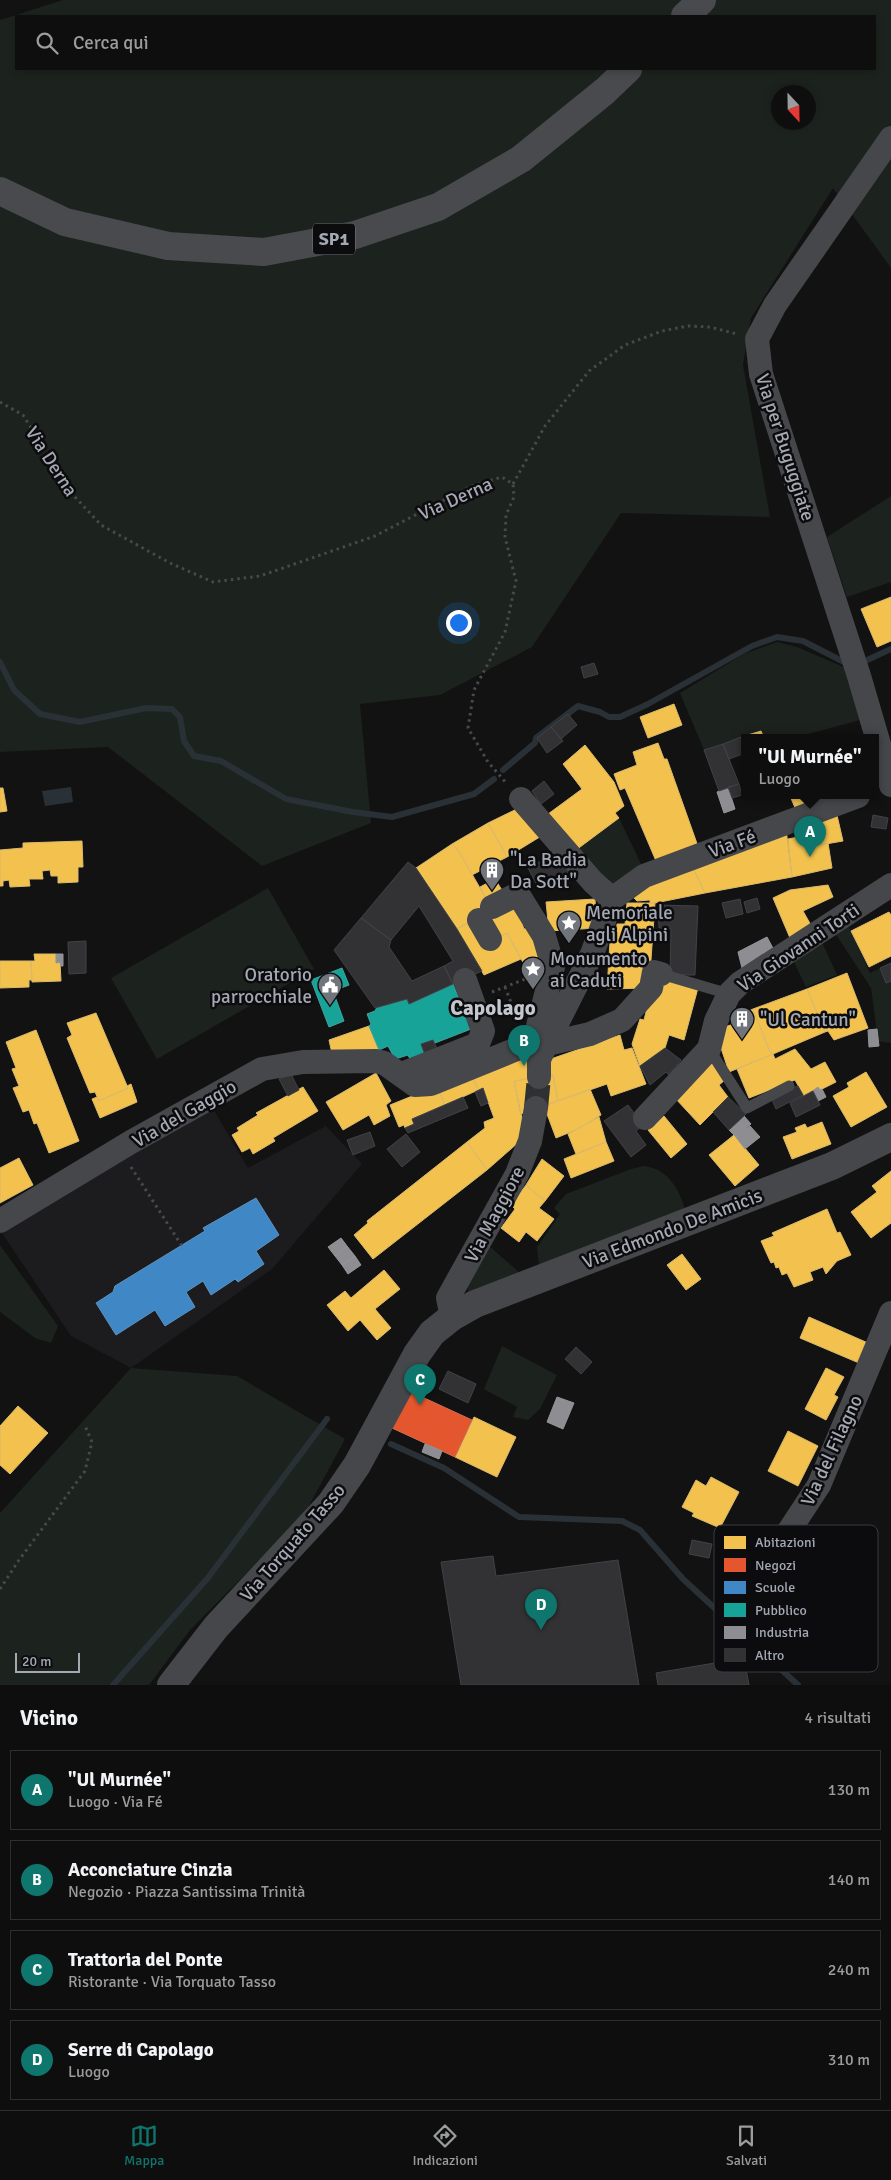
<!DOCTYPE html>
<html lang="it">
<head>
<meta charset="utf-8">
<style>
  body { margin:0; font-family:Signika,sans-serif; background:#171717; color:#f1f3f6 }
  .compass { position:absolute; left:771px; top:85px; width:45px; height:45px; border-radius:50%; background:#0e0e0e; box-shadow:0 2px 8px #0003; rotate:158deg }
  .scale { position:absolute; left:15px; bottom:12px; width:65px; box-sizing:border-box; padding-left:5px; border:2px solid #a3a8b3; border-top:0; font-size:14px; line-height:18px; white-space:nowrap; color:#a3a8b3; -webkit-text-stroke:4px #0c0c0e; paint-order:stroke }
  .you { position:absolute; left:458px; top:622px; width:18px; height:18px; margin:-12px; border:4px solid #fff; border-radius:50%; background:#1a73e8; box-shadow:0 0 0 8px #1a73e833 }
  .badge { display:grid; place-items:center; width:32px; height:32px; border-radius:50%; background:#0f766e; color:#fff; font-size:16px; font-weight:700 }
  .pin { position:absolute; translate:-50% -41px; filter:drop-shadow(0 1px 2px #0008) }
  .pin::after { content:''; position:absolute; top:26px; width:18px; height:15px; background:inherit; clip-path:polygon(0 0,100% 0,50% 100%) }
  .popup { position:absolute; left:741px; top:734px; width:138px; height:65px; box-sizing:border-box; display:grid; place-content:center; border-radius:0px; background:#0e0e0e; filter:drop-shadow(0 1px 4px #0005); font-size:16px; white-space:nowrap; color:#9b9c9e }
  .popup b { font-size:19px; color:#f1f3f6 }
  .popup::after { content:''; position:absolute; left:50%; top:100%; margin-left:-10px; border:10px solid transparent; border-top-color:#0e0e0e }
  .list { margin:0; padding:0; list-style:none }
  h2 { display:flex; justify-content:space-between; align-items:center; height:65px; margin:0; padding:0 20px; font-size:21px }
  h2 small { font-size:16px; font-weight:400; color:#9b9c9e }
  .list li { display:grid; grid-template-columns:32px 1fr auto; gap:15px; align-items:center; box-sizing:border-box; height:80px; margin:0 10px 10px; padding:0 10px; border:1px solid #2e2e2e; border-radius:0px }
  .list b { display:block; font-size:19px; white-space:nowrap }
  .list p { margin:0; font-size:16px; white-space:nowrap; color:#9b9c9e }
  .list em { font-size:16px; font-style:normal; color:#9b9c9e }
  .icon { flex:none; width:28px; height:28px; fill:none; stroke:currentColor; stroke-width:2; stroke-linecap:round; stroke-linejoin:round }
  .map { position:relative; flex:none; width:891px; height:1685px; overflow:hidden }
  .search { position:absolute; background:#0e0e0e; box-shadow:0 2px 8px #0003; left:15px; right:15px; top:15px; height:55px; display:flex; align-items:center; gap:12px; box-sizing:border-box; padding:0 18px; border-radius:0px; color:#9b9c9e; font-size:19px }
  .sheet { height:425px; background:#0e0e0e }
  nav { display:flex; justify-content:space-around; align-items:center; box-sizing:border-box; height:70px; border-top:1px solid #2e2e2e; background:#0e0e0e; font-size:14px; color:#9b9c9e }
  nav a { display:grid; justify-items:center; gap:2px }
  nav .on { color:#0f766e }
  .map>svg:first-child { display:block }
  .built { fill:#1c1c1e }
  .green { fill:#1c221d; fill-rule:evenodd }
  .water { fill:#293137 }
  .homes { fill:#f2c14e; stroke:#daba6c }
  .shops { fill:#e4572e; stroke:#d06f56 }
  .schools { fill:#3f88c5; stroke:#5d92c0 }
  .public { fill:#17a398; stroke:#41a4a0 }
  .industry { fill:#8d8d92; stroke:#94959c }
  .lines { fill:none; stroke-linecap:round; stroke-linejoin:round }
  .stream { stroke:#293137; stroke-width:6 }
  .building { fill:#323235; stroke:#414246 }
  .minor-tunnel { stroke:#2f3032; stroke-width:24; stroke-dasharray:24 12; stroke-linecap:butt }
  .path { stroke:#48494d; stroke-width:3; stroke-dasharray:2.5 4; stroke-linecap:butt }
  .service { stroke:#46474b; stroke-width:11 }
  .minor { stroke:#46474b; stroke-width:24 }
  .tertiary { stroke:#46474b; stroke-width:28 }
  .primary { stroke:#494a4d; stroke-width:28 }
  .labels { text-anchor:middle; stroke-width:5; stroke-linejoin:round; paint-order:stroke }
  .shield { fill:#0c0c0e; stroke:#767982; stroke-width:1 }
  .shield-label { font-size:18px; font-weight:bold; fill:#a3a8b3 }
  .street-label { font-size:19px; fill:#a3a8b3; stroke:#0c0c0e }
  .poi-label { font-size:19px; fill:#a3a8b3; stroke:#0c0c0e; text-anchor:start }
  .quarter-label { font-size:21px; font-weight:bold; fill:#c4c7cf; stroke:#0c0c0e }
  .key { fill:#0c0c0e; stroke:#393b40; stroke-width:1 }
  .key-label { font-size:14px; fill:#a3a8b3 }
</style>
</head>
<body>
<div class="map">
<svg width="891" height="1685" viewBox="0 0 891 1685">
  <rect width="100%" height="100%" fill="#121212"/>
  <!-- built -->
  <path class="built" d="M212 1107 248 1168 326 1126 362 1164 272 1269 131 1368 71 1336 2 1233Z"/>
  <!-- green -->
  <path class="green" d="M63 0H891V268L833 188 751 318 743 365 770 517 621 513 532 647 440 695 360 704 371 823 262 866 108 747 0 752V20ZM16 16H875V69H16ZM778 92H808V122H778Z
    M891 496V582L847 597 827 537Z
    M777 642 797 647 846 668 860 720 793 738H764L761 731 704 750 680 693 744 654Z
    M619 818 643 868 611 886 572 853Z
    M268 888 314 969 157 1059 111 978Z
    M848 924 870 973 891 963V1043L878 1041 871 988 835 933Z
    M821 940 837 975 806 987 792 958Z
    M643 1166C667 1168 679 1188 685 1209L539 1265 537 1247 560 1214 554 1208 566 1194 631 1169Z
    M0 1245 58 1326 51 1343 35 1338 0 1312Z
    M489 1246 520 1273 473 1292H468L467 1286Z
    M502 1346 557 1375 540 1409 528 1420 513 1417 517 1407 484 1389Z
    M131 1368 237 1376 345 1439 304 1515 190 1630 149 1685H0V1513Z"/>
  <!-- water -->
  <path class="water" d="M71 787 73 802 45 806 42 791Z"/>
  <!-- homes -->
  <path class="homes" d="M891 597V641L877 647 861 609Z
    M674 704 682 725 648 738 640 717Z
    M761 731 764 738H745V751L741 737Z
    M658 743 664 759H667L700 852 659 868 625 788 620 790 614 774 637 765 633 752Z
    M585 745 614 782 624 806 615 813 619 818 572 853 544 817 582 789 563 764Z
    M0 788H3L7 811 0 812Z
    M790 796H834L796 810Z
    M525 805 543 835 507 857 488 823Z
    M836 811 843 841 820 845 813 818Z
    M488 823 507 857 472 875 460 853 452 844Z
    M786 829 792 877 705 893 694 870Z
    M818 833 820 845 828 843 832 868 792 877 788 839Z
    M82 841 83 867H78V882L58 883V876H51L50 870 42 871 43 879H29L30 886 10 887 9 880 3 881V886H0V850L23 848V843Z
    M452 844 460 853 492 909 457 929 416 868Z
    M694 870 705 893 655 903H650V900L637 901 633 897 647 881Z
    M495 879 505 895 489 904 480 887Z
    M828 885 833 897 803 911 812 927 790 938 773 898 790 890Z
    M514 898 524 929 534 925 547 962 526 968 507 933 494 939 481 915Z
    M595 899 597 928 549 931 546 902Z
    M627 903H655L649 988 607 989 610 942H616L617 924H625Z
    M889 912 891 915V956L869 967 851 931Z
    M474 920 494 939 507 933 521 959 484 975 457 929Z
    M34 954H56V963L60 962 61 981 32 982 31 961H35Z
    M0 961H31L32 980H29V987L0 988Z
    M847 973 868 1028 834 1040 828 1031 825 1032 807 989Z
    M655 976 698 988 684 1040 669 1035 665 1048 640 1066 632 1044 640 1019 644 1020Z
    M807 989 825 1032 773 1054 770 1052 753 1009Z
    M753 1009 770 1052 773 1054 729 1072 715 1030 740 1022 738 1016Z
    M96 1013 128 1088 99 1101 95 1092 90 1093 67 1038 72 1035 67 1023Z
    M369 1026 379 1050 333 1058 329 1040Z
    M36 1030 79 1141 49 1153 37 1123 34 1124 29 1110 23 1112 13 1088 19 1086 12 1069 16 1068 6 1042Z
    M620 1035 624 1050 632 1048 646 1084 611 1096 607 1084 558 1101 553 1075H548L545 1061Z
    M795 1049 811 1069 825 1062 836 1082 820 1090 818 1087 804 1096 795 1080 749 1098 737 1069 773 1054 775 1059Z
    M522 1051 534 1078 514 1081 520 1111 528 1134 487 1170 467 1142 485 1128 484 1122 494 1118 483 1088 478 1090 471 1072Z
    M711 1061 725 1080 719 1085 728 1097 700 1125 675 1098Z
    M471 1072 478 1090 445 1105 437 1086Z
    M866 1072 887 1107 851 1127 833 1096 849 1087 847 1083Z
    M376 1073 391 1101 386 1105 390 1116 374 1125 369 1115 343 1130 326 1102Z
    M553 1075 558 1101 521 1114 514 1081Z
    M131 1084 137 1102 100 1118 92 1099 97 1097 99 1101 128 1088 127 1086Z
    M437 1086 445 1105 412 1119 414 1124 405 1128 404 1125 399 1127 390 1105Z
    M303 1087 318 1111 273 1138 275 1141 253 1154 250 1148 242 1152 232 1135 239 1131 237 1128 258 1115 256 1113Z
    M590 1089 601 1115 578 1129 556 1138 544 1106Z
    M664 1116 687 1144 671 1158 648 1130Z
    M599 1117 606 1142 576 1154 568 1134Z
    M822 1122 831 1144 792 1159 783 1137 797 1132 795 1128 805 1124 807 1128Z
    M734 1135 759 1165 735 1186 709 1155Z
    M467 1142 487 1170 373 1259 354 1235 368 1223 367 1221Z
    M606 1142 614 1161 571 1178 564 1159Z
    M19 1158 33 1185 0 1203V1168Z
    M542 1159 564 1176 545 1201 526 1185Z
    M891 1171V1223L871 1238 851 1212 877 1192 872 1186Z
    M526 1185 545 1201 539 1208 554 1219 537 1241 526 1232 519 1242 501 1228 515 1209 511 1205Z
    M827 1209 837 1233 840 1232 851 1255 837 1261 826 1274 823 1267 810 1272 813 1280 794 1287 787 1273 782 1275 779 1267 776 1268 774 1262 771 1263 761 1241 774 1236 772 1233Z
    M682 1254 701 1279 686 1290 667 1265Z
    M384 1270 400 1289 375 1309 391 1328 377 1340 360 1320 348 1331 327 1305 345 1291 351 1298Z
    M809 1317 868 1343 859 1363 800 1338Z
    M826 1368 844 1377 834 1395 838 1397 826 1420 805 1409Z
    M18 1406 48 1433 10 1474 0 1465V1426Z
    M474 1417 516 1437 497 1477 455 1457Z
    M788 1431 818 1446 798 1486 768 1471Z
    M711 1477 739 1492 720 1528 692 1516 694 1513 682 1507 696 1480 706 1486Z
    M726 1546 749 1550 750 1564H757L761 1611 752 1614 718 1583 716 1567 727 1565Z"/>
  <!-- shops -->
  <path class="shops" d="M409 1391 472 1420 455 1457 392 1428Z"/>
  <!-- schools -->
  <path class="schools" d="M256 1198 279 1235 256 1251 264 1264 238 1282 235 1279 211 1295 203 1281 186 1292 195 1307 165 1326 155 1310 116 1335 96 1303 113 1292 115 1286 205 1231 203 1228Z"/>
  <!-- public -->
  <path class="public" d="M342 968 349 985 333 991 344 1021 329 1027 311 980Z
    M453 984 471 1029 435 1043 433 1040 421 1044 425 1054 410 1059 408 1055 395 1059 388 1046 379 1050 369 1026 371 1024 367 1014 375 1011 377 1007 407 999 409 1004Z"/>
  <!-- industry -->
  <path class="industry" d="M728 787 735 809 724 813 717 792Z
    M767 937 775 952 742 968 738 952Z
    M56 954H63V966H61L60 962 56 963Z
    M877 1029 879 1046 869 1047 868 1030Z
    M818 1087 820 1090 822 1089 826 1097 818 1101 813 1091Z
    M744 1116 751 1124 736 1137 729 1130Z
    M750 1126 760 1137 745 1149 736 1137Z
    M341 1238 347 1246 335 1256 328 1247Z
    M347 1246 355 1256 342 1265 335 1256Z
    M355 1256 361 1265 348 1274 342 1265Z
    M557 1397 574 1403 563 1429 547 1422Z
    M425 1444 442 1451 439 1459 422 1452Z"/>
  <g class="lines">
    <!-- stream -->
    <path class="stream" d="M865 661 891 649
      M0 662 14 690 40 714 80 722 146 708 172 709 180 717 184 741 194 756 221 761 286 799 353 812 392 817 474 794 494 779
      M503 770 535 743 536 738 578 706 600 712 609 717H620L648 704 752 646 777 637 803 641 844 662
      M391 1444 444 1468 519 1517 622 1521 640 1530 683 1579 798 1685
      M113 1685 207 1579 327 1419"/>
  </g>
  <!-- building -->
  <path class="building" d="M594 663 598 674 584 678 581 667Z
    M568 714 577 725 561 739 551 727Z
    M551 727 563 741 547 753 537 738Z
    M741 737 745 753 729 759 723 744Z
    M723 744 739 784 719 791 704 750Z
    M544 781 554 794 541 804 532 791Z
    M739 784 742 795 732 798 728 787Z
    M873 815 888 818 886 829 871 827Z
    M558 852 570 871 539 889 528 868Z
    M408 862 416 868 457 929 482 971 453 984 444 966 453 961 419 906 391 940 361 918Z
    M757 898 760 909 747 913 744 902Z
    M740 899 743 914 726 918 722 903Z
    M658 905 698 906 695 975H670L671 929 659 928Z
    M361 918 391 940 389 947 412 981 444 966 453 984 409 1004 407 999 375 1008 334 950Z
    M86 941V973L69 974 68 942Z
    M891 963V981L886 983 880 968Z
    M433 1040 438 1051 425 1055 421 1044Z
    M665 1048 681 1060 669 1075 666 1072 650 1085 640 1066Z
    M291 1074 299 1090 288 1096 279 1079Z
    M798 1086 803 1095 776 1109 771 1097Z
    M483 1088 488 1103 481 1106 475 1092Z
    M813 1091 820 1105 796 1117 790 1103Z
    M463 1097 468 1108 408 1133 405 1128 414 1124 412 1119Z
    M728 1097 746 1114 729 1130 713 1112Z
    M628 1105 643 1125 636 1131 646 1145 631 1157 604 1121Z
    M370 1132 375 1146 353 1155 347 1140Z
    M406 1134 420 1152 402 1167 387 1149Z
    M576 1347 592 1362 581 1374 565 1359Z
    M448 1371 476 1384 468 1403 439 1389Z
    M692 1540 712 1544 709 1558 689 1554Z
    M493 1556 496 1576 618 1560 639 1685H461L441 1562Z
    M744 1658 749 1685H658L656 1673Z"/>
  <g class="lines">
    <!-- minor-tunnel -->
    <path class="minor-tunnel" d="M536 1108 539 1077"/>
    <!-- path -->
    <path class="path" d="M0 402 23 415 74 496 101 525 170 563 213 582 260 576 375 536 471 486 502 477 513 484 514 497 506 515 505 537 516 581 505 632 474 690 468 728 488 762 507 784
      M513 484 545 426 589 371 625 345 662 331 688 326 710 327 737 334
      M505 987 517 1018
      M492 992 528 978
      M131 1167 182 1246
      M0 1589 19 1560 85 1471 92 1442 85 1426"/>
    <!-- service -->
    <path class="service" d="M661 974 729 994
      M709 1049 747 1108 789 1086"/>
    <!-- minor -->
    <path class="minor" d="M891 138 775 305 757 339 761 374 859 676 891 785
      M521 799 593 882 612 899
      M612 899 644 876 858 796
      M492 907 518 894 544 936 553 967 534 1042
      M479 920 490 939
      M402 1074 478 1044 483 1031 465 980
      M539 1077V1059L592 954 612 899
      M645 1118 709 1049 716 1021 729 994 740 983 891 885
      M0 1221 131 1142 262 1069 303 1062 376 1061 384 1063 415 1085 431 1084 534 1042 547 1044 590 1034 622 1020 651 988 654 972 661 974
      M452 1317 448 1298 517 1174 530 1141 536 1108
      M784 1647 779 1560 787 1534 819 1485 891 1313"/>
    <!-- tertiary -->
    <path class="tertiary" d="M171 1685 216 1627 331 1503 357 1465 417 1354 432 1333 452 1317 475 1304 832 1166 891 1137"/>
    <!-- primary -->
    <path class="primary" d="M685 16 702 0
      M0 191 65 222 168 246 264 252 355 235 438 207 521 159 605 91 628 69"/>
  </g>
  <!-- icons -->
  <defs>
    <symbol id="building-pin" viewBox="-11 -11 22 30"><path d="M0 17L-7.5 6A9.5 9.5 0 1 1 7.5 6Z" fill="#70747b" stroke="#0c0c0e"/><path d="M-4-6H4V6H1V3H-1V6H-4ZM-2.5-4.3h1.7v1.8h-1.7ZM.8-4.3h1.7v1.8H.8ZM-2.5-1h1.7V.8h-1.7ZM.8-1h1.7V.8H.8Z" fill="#fff"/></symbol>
    <symbol id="sight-pin" viewBox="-11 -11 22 30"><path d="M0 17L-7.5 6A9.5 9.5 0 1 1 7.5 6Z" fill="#70747b" stroke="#0c0c0e"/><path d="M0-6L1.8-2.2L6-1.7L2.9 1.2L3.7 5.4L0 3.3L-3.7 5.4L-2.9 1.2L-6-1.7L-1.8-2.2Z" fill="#fff"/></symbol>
    <symbol id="civic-pin" viewBox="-11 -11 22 30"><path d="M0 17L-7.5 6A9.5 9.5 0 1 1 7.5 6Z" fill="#70747b" stroke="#0c0c0e"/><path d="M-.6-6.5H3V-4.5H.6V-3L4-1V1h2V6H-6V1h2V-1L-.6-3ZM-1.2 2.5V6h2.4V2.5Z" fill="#fff"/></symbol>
  </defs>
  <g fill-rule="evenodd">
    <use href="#building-pin" x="478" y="856" width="28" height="38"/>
    <use href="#sight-pin" x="555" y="909" width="28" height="38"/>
    <use href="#sight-pin" x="519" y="955" width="28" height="38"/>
    <use href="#civic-pin" x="316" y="971" width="28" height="38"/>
    <use href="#building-pin" x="728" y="1005" width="28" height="38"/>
  </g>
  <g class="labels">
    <!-- shield labels -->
    <rect class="shield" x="313" y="223.5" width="42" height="31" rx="4"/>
    <g class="shield-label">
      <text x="334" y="245">SP1</text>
    </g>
    <!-- street labels -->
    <g class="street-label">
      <text transform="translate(786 447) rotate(72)" y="7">Via per Buguggiate</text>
      <text transform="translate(52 461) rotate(57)" y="7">Via Derna</text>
      <text transform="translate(455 498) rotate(-24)" y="7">Via Derna</text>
      <text transform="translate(732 843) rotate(-20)" y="7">Via Fé</text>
      <text transform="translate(798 947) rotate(-34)" y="7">Via Giovanni Torti</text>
      <text transform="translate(184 1113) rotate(-30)" y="7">Via del Gaggio</text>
      <text transform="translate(494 1214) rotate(-62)" y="7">Via Maggiore</text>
      <text transform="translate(672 1228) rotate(-21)" y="7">Via Edmondo De Amicis</text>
      <text transform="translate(831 1450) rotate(-65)" y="7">Via del Filagno</text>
      <text transform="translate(292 1542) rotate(-49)" y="7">Via Torquato Tasso</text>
    </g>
    <!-- poi labels -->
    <g class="poi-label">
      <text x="510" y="866">"La Badia<tspan x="510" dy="22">Da Sott"</tspan></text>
      <text x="586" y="919">Memoriale<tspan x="586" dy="22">agli Alpini</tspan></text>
      <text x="550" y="965">Monumento<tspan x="550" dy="22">ai Caduti</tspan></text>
      <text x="312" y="981" text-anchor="end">Oratorio<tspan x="312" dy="22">parrocchiale</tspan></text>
      <text x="760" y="1026">"Ul Cantun"</text>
    </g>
    <!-- quarter labels -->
    <g class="quarter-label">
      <text x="493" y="1015">Capolago</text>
    </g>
  </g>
  <!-- legend -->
  <rect x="714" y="1525" width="164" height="147" rx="8" class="key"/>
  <rect x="724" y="1536" width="22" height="13" fill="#f2c14e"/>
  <rect x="724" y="1558" width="22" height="14" fill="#e4572e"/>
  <rect x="724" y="1581" width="22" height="13" fill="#3f88c5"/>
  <rect x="724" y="1603" width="22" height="14" fill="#17a398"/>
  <rect x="724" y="1626" width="22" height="13" fill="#8d8d92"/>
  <rect x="724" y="1648" width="22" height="14" fill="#323235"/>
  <g class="key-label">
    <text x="755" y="1547">Abitazioni</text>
    <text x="755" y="1570">Negozi</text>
    <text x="755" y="1592">Scuole</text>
    <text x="755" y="1615">Pubblico</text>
    <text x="755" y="1637">Industria</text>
    <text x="755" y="1660">Altro</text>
  </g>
</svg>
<svg class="compass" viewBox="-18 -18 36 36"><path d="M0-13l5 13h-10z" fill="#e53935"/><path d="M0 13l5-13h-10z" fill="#9b9c9e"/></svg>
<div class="scale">20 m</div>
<div class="you"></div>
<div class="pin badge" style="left:810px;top:857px">A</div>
<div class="popup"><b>&quot;Ul Murnée&quot;</b>Luogo</div>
<div class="pin badge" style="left:524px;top:1066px">B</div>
<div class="pin badge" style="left:420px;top:1405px">C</div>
<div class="pin badge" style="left:541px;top:1630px">D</div>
<div class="search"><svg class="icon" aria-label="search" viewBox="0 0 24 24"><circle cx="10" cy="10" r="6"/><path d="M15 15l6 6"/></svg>Cerca qui</div>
</div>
<section class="sheet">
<h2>Vicino<small>4 risultati</small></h2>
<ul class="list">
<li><span class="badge">A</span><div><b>&quot;Ul Murnée&quot;</b><p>Luogo · Via Fé</p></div><em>130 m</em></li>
<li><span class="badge">B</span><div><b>Acconciature Cinzia</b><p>Negozio · Piazza Santissima Trinità</p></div><em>140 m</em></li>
<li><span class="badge">C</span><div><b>Trattoria del Ponte</b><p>Ristorante · Via Torquato Tasso</p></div><em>240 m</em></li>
<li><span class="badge">D</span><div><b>Serre di Capolago</b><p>Luogo</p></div><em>310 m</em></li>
</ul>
</section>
<nav>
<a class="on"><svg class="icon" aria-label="map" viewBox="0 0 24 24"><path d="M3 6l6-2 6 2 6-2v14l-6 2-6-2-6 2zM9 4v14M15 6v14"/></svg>Mappa</a>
<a><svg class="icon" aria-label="directions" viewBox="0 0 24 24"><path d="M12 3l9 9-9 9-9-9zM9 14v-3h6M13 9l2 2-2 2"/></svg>Indicazioni</a>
<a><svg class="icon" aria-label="saved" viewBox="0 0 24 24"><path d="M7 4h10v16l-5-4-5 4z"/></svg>Salvati</a>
</nav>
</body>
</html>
